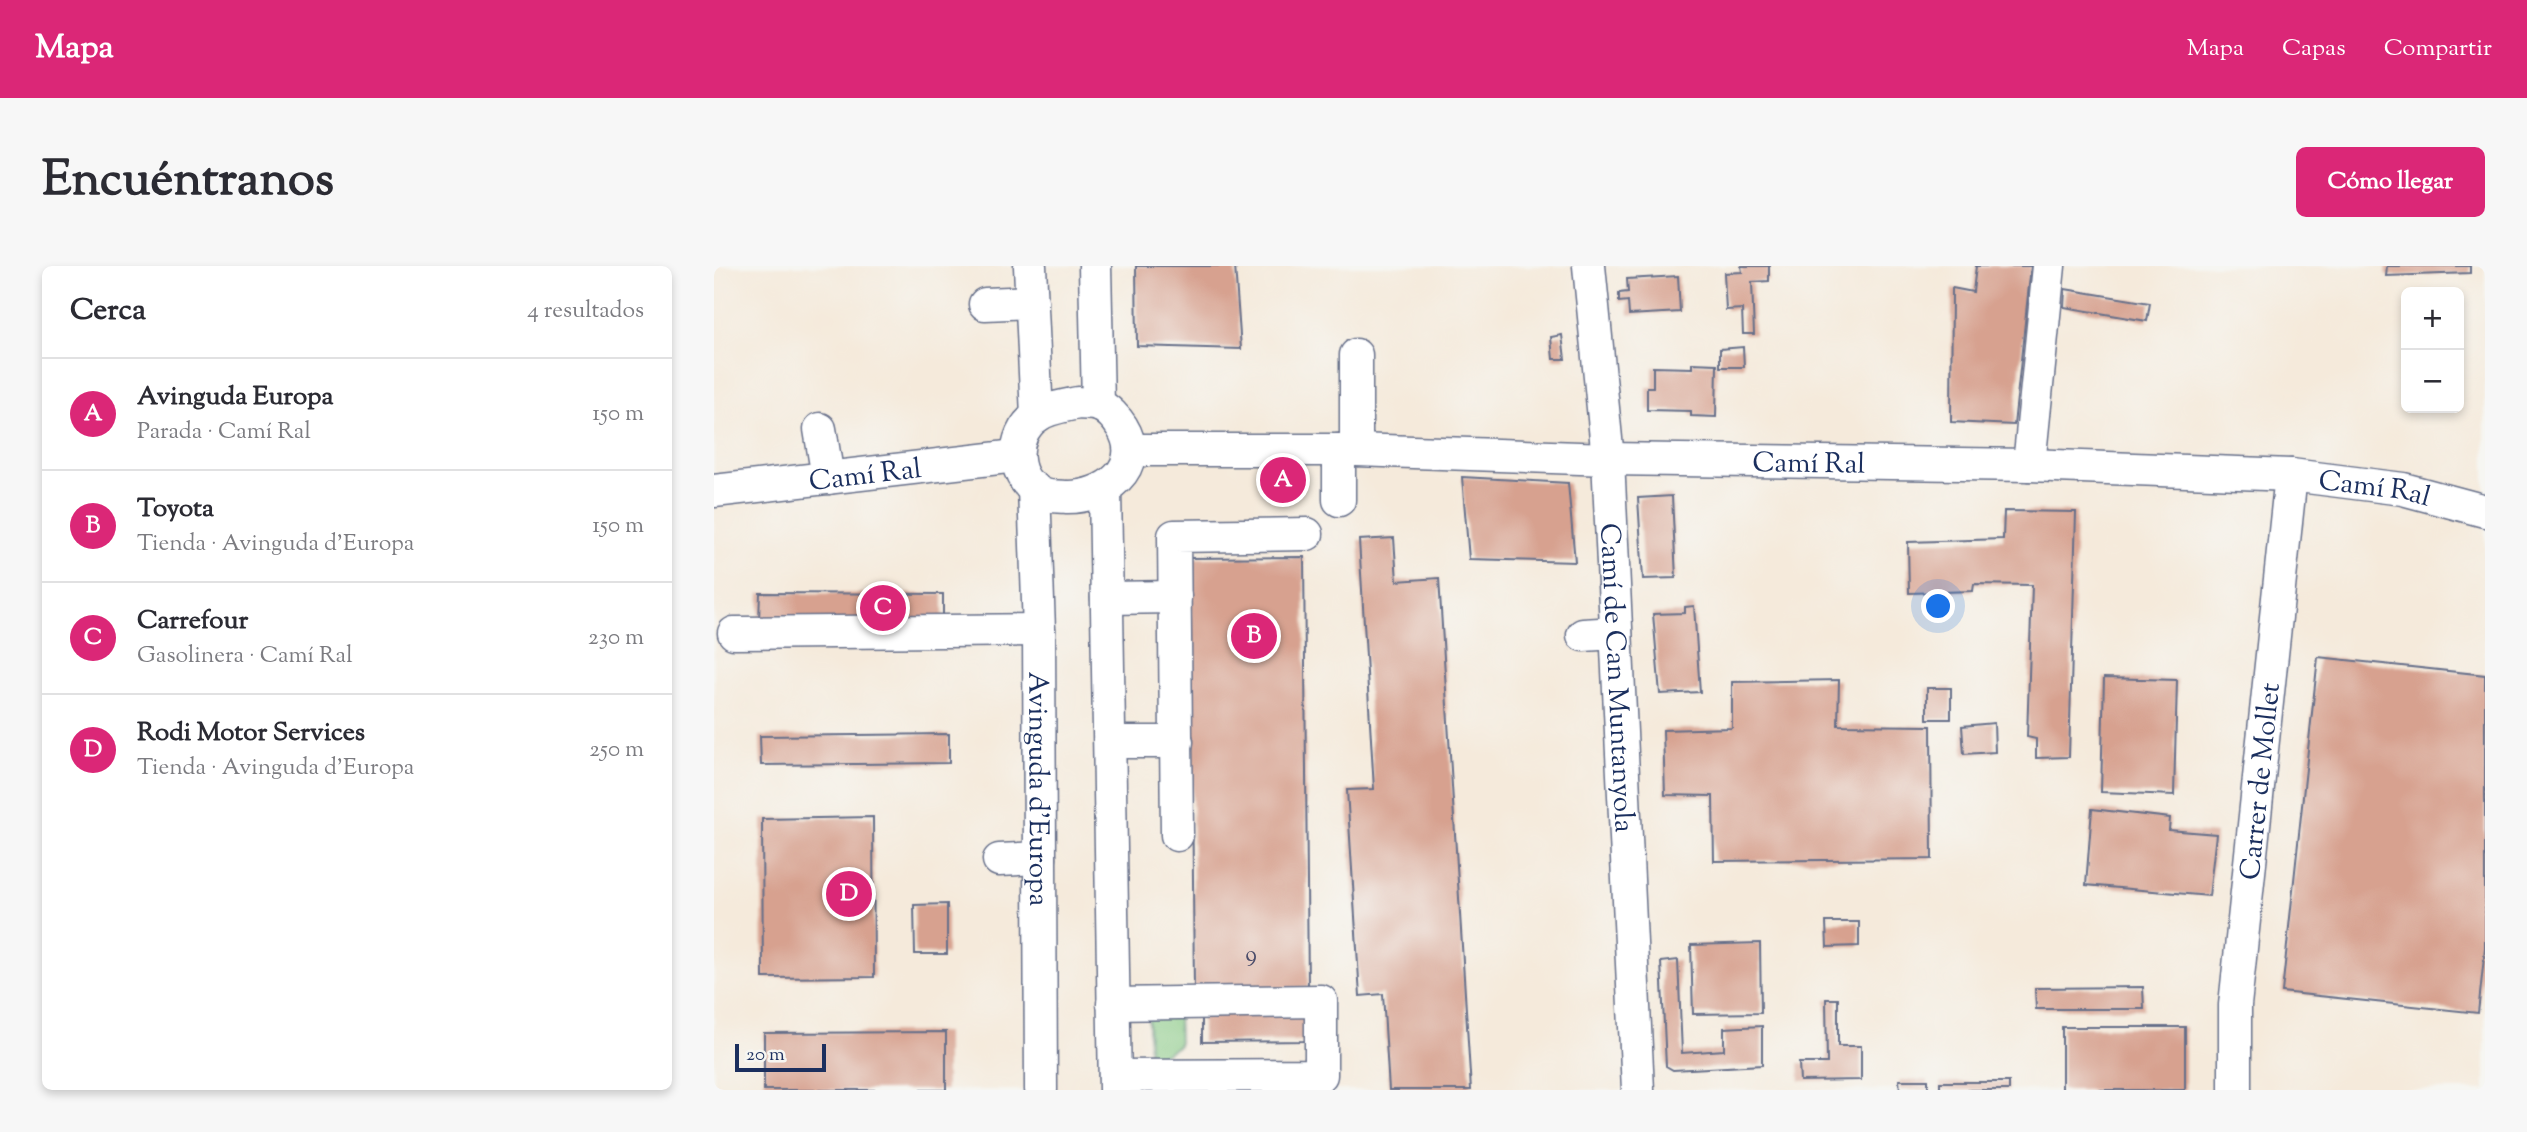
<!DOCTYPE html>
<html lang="es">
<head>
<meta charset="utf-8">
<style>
  body { margin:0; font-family:"Sorts Mill Goudy",serif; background:#f7f7f7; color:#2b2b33 }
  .controls { position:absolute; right:21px; top:21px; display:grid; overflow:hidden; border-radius:10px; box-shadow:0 4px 10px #0003 }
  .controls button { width:63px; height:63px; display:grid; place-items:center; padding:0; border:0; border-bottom:2px solid #e1e1e2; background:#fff; color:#2b2b33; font:35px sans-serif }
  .scale { position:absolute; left:21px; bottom:18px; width:91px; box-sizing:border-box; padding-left:7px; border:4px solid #1b2f5e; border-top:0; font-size:19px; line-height:24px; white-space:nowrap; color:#1b2f5e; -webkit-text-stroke:5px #f6f6f2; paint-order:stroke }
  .you { position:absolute; left:1225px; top:341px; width:24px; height:24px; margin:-18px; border:5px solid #fff; border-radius:50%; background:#1a73e8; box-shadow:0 0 0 10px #1a73e833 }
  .badge { display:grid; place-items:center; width:46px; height:46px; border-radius:50%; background:#db2777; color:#fff; font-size:23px; font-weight:700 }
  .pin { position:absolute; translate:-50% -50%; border:4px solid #fff; box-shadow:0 2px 7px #0006 }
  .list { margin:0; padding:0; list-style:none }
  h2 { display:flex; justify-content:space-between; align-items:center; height:91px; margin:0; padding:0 28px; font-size:30px }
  h2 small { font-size:23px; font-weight:400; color:#7c7c81 }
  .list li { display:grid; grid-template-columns:46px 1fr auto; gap:21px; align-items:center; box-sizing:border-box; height:112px; padding:0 28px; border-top:2px solid #e1e1e2 }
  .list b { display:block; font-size:26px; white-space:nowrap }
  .list p { margin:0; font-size:23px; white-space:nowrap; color:#7c7c81 }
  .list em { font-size:23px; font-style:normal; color:#7c7c81 }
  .map { position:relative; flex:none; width:1771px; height:824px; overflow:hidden; border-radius:10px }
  header { display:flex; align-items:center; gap:42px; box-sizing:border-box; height:98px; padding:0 35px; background:#db2777; color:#fff }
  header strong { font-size:33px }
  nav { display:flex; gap:38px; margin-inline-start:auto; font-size:24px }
  .intro { display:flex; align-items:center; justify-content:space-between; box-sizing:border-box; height:168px; padding:0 42px }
  h1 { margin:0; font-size:49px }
  .button { padding:18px 32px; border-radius:10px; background:#db2777; color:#fff; font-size:24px; font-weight:700 }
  main { display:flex; gap:42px; padding:0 42px }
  aside { flex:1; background:#fff; border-radius:10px; box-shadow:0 4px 10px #0003 }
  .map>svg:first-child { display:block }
  .green { fill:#85c882; stroke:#507c70; stroke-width:2 }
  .building { fill:#d7a18f }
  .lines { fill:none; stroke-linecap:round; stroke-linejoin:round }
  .minor-casing { stroke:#67708a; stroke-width:35 }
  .minor { stroke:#fff; stroke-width:32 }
  .labels { text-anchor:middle; stroke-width:6; stroke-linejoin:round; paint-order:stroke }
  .number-label { font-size:24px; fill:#4a4c6a }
  .street-label { font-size:28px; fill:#1b2f5e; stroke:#f6f6f2 }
</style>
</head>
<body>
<header>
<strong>Mapa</strong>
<nav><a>Mapa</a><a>Capas</a><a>Compartir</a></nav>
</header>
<div class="intro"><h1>Encuéntranos</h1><a class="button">Cómo llegar</a></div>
<main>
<aside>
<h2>Cerca<small>4 resultados</small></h2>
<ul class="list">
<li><span class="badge">A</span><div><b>Avinguda Europa</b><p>Parada · Camí Ral</p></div><em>150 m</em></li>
<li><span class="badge">B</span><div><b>Toyota</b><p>Tienda · Avinguda d'Europa</p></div><em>150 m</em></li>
<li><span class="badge">C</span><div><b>Carrefour</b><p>Gasolinera · Camí Ral</p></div><em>230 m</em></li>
<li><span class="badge">D</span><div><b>Rodi Motor Services</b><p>Tienda · Avinguda d'Europa</p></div><em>250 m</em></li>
</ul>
</aside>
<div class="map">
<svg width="1771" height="824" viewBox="0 0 1771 824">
  <rect width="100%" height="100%" fill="#f6f6f2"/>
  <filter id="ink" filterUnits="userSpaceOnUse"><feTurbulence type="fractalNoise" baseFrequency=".0143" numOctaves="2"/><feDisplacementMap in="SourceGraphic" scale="14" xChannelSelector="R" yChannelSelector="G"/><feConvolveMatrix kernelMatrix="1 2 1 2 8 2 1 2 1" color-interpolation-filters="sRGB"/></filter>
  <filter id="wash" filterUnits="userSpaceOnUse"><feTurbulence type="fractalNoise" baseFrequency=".00686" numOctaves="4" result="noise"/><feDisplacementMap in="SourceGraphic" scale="28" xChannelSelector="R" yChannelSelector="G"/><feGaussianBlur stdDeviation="1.57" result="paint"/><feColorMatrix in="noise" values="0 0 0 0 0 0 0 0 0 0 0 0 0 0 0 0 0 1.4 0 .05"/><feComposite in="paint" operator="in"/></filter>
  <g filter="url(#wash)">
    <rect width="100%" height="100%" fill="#f5eadb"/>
    <!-- green -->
    <path class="green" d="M434 748H464L465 779 435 797Z"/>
    <g id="blocks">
      <!-- building -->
      <path class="building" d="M422 0H521L527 83 423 80Z
        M1027 0H1055V15L1038 16 1040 68H1029L1028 43 1012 44 1010 7 1028 6Z
        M1262 0H1317L1300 159 1237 156 1238 22 1259 26Z
        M1673 0H1756V7L1672 10Z
        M964 10 966 46 915 49 914 35 905 36V27L914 26 913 13Z
        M1351 23 1436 37 1433 55 1350 41Z
        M848 69 851 93H839L837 71Z
        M1029 81 1030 101H1006V83Z
        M978 97 1003 98 1002 151 977 150V145L933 144V121H939V101L978 102Z
        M748 211 854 217 861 296 755 293Z
        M958 230 962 312 929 313 924 232Z
        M1290 245 1362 246 1355 491 1322 492V473L1313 471 1318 319 1260 318 1259 325 1195 327 1194 276 1289 273Z
        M680 272 683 315 725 312 757 824H675L669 728 646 730 633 524 660 523 645 274Z
        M590 291 594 722 480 723 476 292Z
        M46 327 229 328V356L45 355Z
        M980 340 986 426 946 428 939 348 971 347V341Z
        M1604 391 1771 409V682L1764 747 1568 726Z
        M1390 412 1463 414 1460 529 1387 526Z
        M1125 414 1124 459 1217 460 1218 593 1000 595 999 530 951 529 949 464 1018 462V416Z
        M1213 422H1237V453H1213Z
        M1280 457 1281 486 1250 488 1248 460Z
        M235 468V497L47 499 46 470Z
        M1378 543 1456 552 1455 564 1502 568 1495 630 1372 619Z
        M159 551 160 711 49 712 48 553Z
        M233 638V688H201L200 639Z
        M1112 656H1145V680L1113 681Z
        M1046 677 1047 747 979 748 977 679Z
        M964 694 968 787 1010 784V762L1048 760V799L959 804 952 800 947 696Z
        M1429 721 1430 743H1322L1321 722Z
        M1112 733H1124V780H1147V814L1086 815 1085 797H1113Z
        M488 748H593V775L488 776Z
        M1348 761H1471V824H1348Z
        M232 766V824H50V767Z
        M1185 814H1214V824H1186Z
        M1226 816H1295V824H1226Z"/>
    </g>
  </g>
  <g filter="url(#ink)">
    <use href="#blocks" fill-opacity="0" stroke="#67708a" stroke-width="2"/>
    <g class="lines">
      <defs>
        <g id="minor">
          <path d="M316 0 323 150"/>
          <path d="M381 0 384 139"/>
          <path id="s1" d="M875 0 894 193 924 824"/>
          <path d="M271 38 318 36"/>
          <path d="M642 89V184"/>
          <path d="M364 137C370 138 379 137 385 139 394 143 403 153 408 161 433 202 390 232 352 231 345 230 337 231 331 229 297 217 295 169 323 150 334 142 350 140 364 137Z"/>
          <path d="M106 163 114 212"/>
          <path id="s2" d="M416 184H642L894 193 1315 199 1577 209 1689 223 1771 245"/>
          <path d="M625 184V234"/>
          <path d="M1315 199 1335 0"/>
          <path id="s3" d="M320 222 325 364 327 824"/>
          <path d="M391 223 401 824"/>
          <path id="s4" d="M0 225 302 190"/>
          <path d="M393 332 461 331"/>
          <path d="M20 367 325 364"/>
          <path d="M869 369 902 367"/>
          <path d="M396 476H463"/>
          <path d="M463 569 460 270 593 268"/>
          <path d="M285 594 326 592"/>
          <path d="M399 738 607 735V809L401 810"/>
          <path id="s5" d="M1521 824V739L1577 209"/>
        </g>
      </defs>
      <!-- minor casing -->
      <use href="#minor" class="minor-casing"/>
      <!-- minor -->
      <use href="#minor" class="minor"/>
    </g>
  </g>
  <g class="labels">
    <!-- number labels -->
    <g class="number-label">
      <text x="537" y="695">9</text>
    </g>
    <!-- street labels -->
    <g class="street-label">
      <text dy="10" stroke="none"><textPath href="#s2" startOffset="679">Camí Ral</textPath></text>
      <text dy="10" stroke="none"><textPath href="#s4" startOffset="152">Camí Ral</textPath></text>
      <text dy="10" stroke="none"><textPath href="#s2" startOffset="1246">Camí Ral</textPath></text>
      <text dy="10" stroke="none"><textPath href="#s1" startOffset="413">Camí de Can Muntanyola</textPath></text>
      <text dy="10" stroke="none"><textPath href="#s5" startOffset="310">Carrer de Mollet</textPath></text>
      <text dy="10" stroke="none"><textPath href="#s3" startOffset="301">Avinguda d'Europa</textPath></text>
    </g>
  </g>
</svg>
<div class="controls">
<button>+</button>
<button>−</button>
</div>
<div class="scale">20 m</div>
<div class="you"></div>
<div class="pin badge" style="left:569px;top:214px">A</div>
<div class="pin badge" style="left:540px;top:370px">B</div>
<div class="pin badge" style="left:169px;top:342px">C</div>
<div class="pin badge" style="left:135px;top:628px">D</div>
</div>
</main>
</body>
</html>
